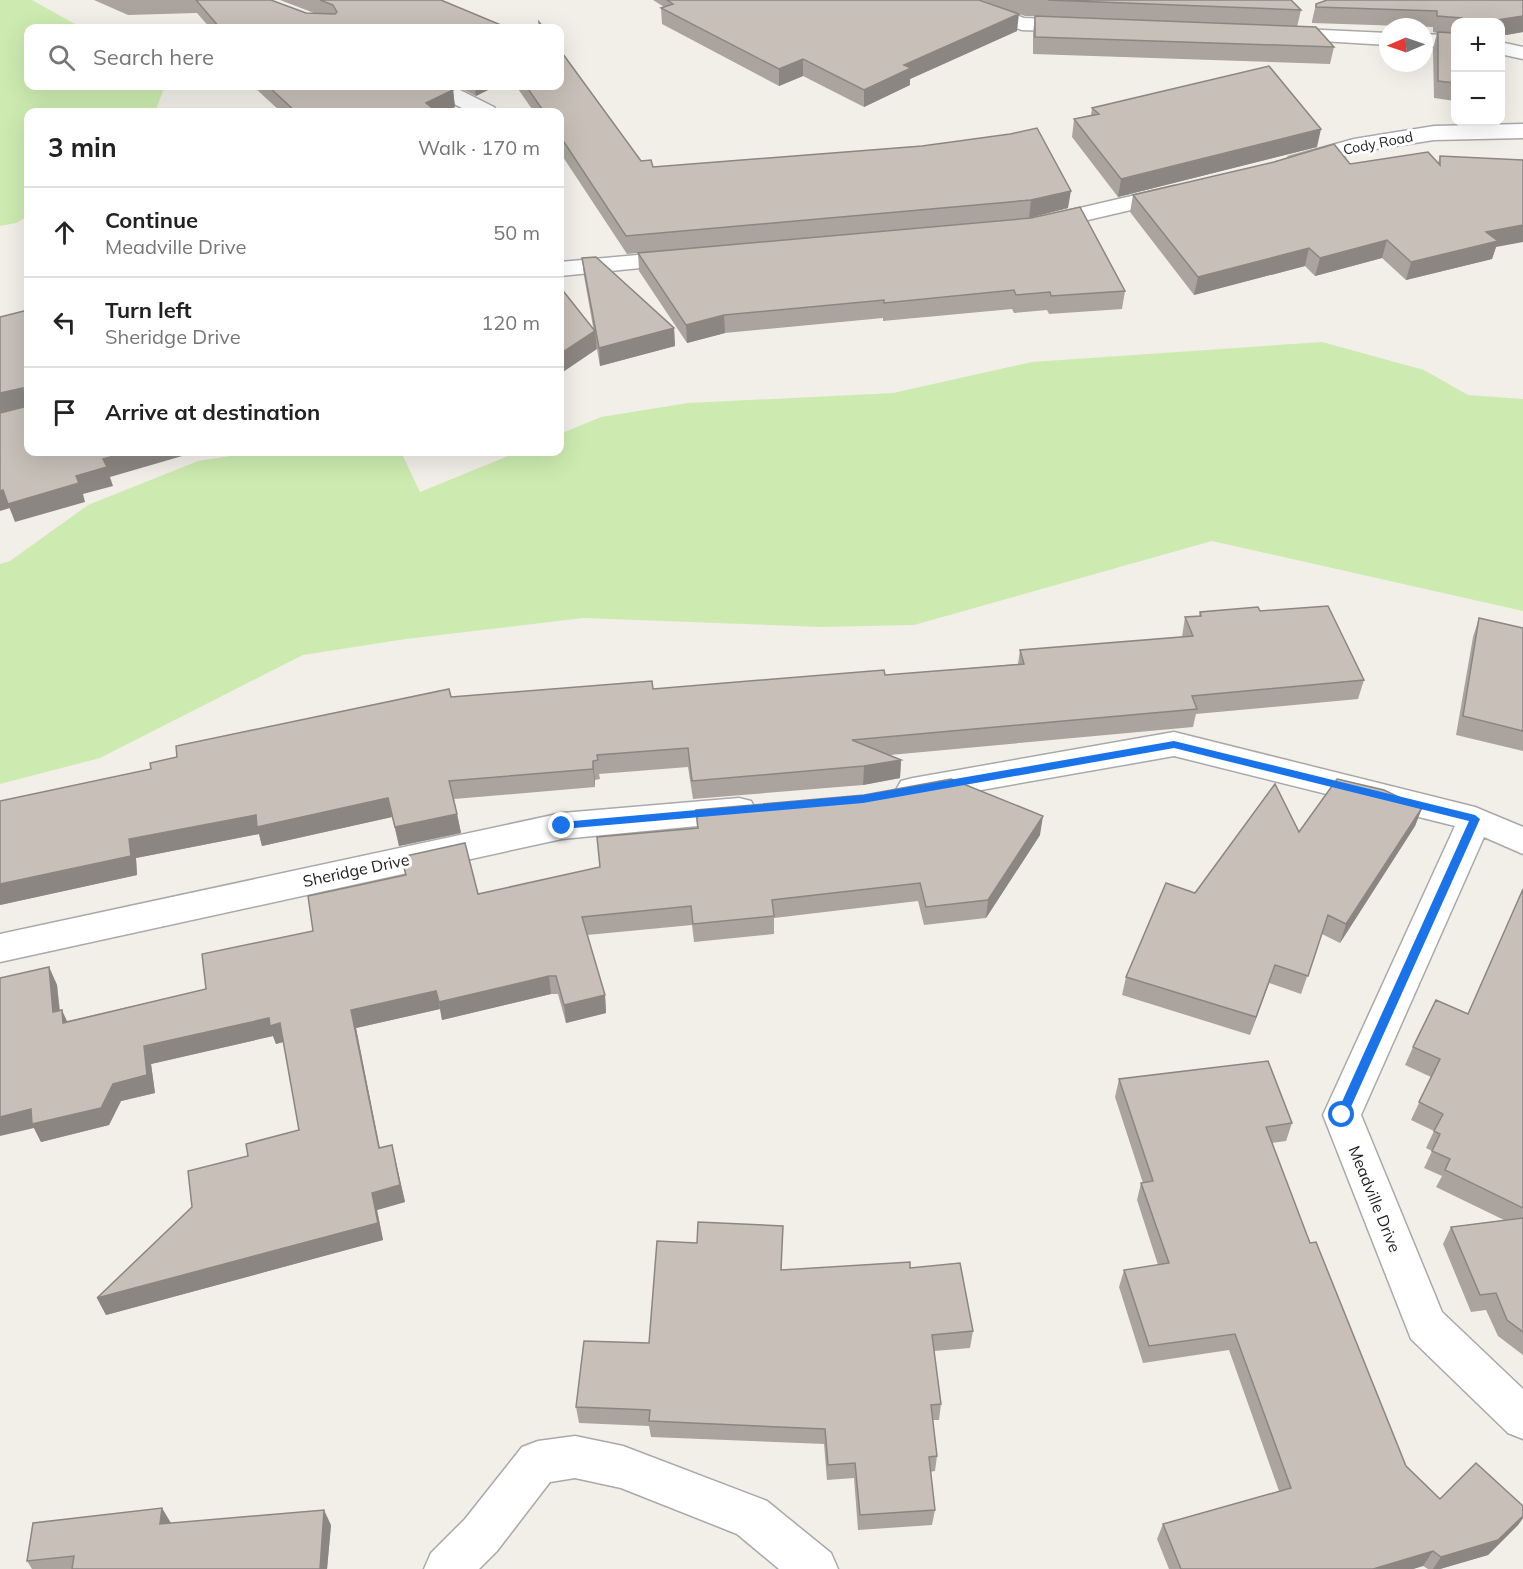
<!DOCTYPE html>
<html lang="en">
<head>
<meta charset="utf-8">
<style>
  body { margin:0; font-family:Mulish,sans-serif; background:#f2f2f2; color:#222 }
  .controls { position:absolute; right:18px; top:18px; display:grid; overflow:hidden; border-radius:12px; box-shadow:0 6px 24px #0002 }
  .controls button { width:54px; height:54px; display:grid; place-items:center; padding:0; border:0; border-bottom:2px solid #e0e0e0; background:#fff; color:#222; font:30px sans-serif }
  .compass { position:absolute; left:1379px; top:18px; width:54px; height:54px; border-radius:50%; background:#fff; box-shadow:0 6px 24px #0002; rotate:268deg }
  .stop { position:absolute; width:18px; height:18px; margin:-14px; border:4px solid #1a73e8; border-radius:50%; background:#fff }
  .stop.end { background:#1a73e8; border-color:#fff; box-shadow:0 2px 6px #0008 }
  .list { margin:0; padding:0; list-style:none }
  h2 { display:flex; justify-content:space-between; align-items:center; height:78px; margin:0; padding:0 24px; font-size:26px }
  h2 small { font-size:20px; font-weight:400; color:#767676 }
  .list li { display:grid; grid-template-columns:39px 1fr auto; gap:18px; align-items:center; box-sizing:border-box; height:90px; padding:0 24px; border-top:2px solid #e0e0e0 }
  .list b { display:block; font-size:22px; white-space:nowrap }
  .list p { margin:0; font-size:20px; white-space:nowrap; color:#767676 }
  .list em { font-size:20px; font-style:normal; color:#767676 }
  .icon { flex:none; width:33px; height:33px; fill:none; stroke:currentColor; stroke-width:2; stroke-linecap:round; stroke-linejoin:round }
  .map { position:relative; flex:none; width:1523px; height:1569px; overflow:hidden }
  .search { position:absolute; background:#fff; box-shadow:0 6px 24px #0002; left:24px; top:24px; width:540px; height:66px; display:flex; align-items:center; gap:15px; box-sizing:border-box; padding:0 21px; border-radius:12px; color:#767676; font-size:22px }
  .panel { position:absolute; background:#fff; box-shadow:0 6px 24px #0002; left:24px; top:108px; width:540px; height:348px; border-radius:12px }
  .map>svg:first-child { display:block }
  .grass { fill:#cdebb0 }
  .lines { fill:none; stroke-linecap:round; stroke-linejoin:round }
  .street-casing { stroke:#a9a9a9; stroke-width:3 }
  .street { fill:#fff; fill-rule:evenodd }
  .wall { fill:#aba49e }
  .shaded-wall { fill:#8b8681 }
  .building { fill:#c7bfb8; stroke:#8b8681; stroke-width:1.5 }
  .route { fill:#1a73e8 }
  .labels { text-anchor:middle; stroke-width:6; stroke-linejoin:round; paint-order:stroke }
  .far-street-label { font-size:14px; fill:#222; stroke:#fff }
  .street-label { font-size:16px; fill:#222; stroke:#fff }
</style>
</head>
<body>
<div class="map">
<svg width="1523" height="1569" viewBox="0 0 1523 1569">
  <rect width="100%" height="100%" fill="#f2efe9"/>
  <!-- grass -->
  <path class="grass" d="M0 0H32L82 28H28V86H165L155 112H28V216L16 223 0 226Z
    M1322 342 1424 370 1468 395 1523 399V611L1212 541 914 625 821 627 583 618 406 639 303 655 100 758 0 784V564L10 561 88 505 198 461 258 452H401L420 492 518 452H560V434L601 417 688 403 893 393 1032 362Z"/>
  <g class="lines">
    <defs>
      <path id="street" d="M945 0H974L1024 18 1077 20 1084 22 1087 26 1084 30 1077 32 1022 30 948 4Z
        M1279 28 1388 33V45L1272 38 1269 34 1272 30Z
        M1424 34 1456 36V48L1424 46Z
        M1500 42 1523 47V59L1500 54Z
        M425 86H452L494 107 497 112H470L428 91Z
        M1523 124V138L1434 140 1356 152 1297 169 1289 167 1285 162 1289 157 1354 139 1434 126Z
        M1174 186 1182 188 1186 193 1182 198 1041 231 1033 229 1029 224 1033 219Z
        M682 251 691 253 694 258 691 263 560 276V262Z
        M1174 732 1475 807 1523 827V854L1484 837 1361 1115 1442 1312 1523 1389V1439L1508 1433 1411 1339 1323 1115 1455 826 1174 756 913 802 901 799 896 790 901 781 913 778Z
        M739 798 751 801 756 810 751 819 739 822 562 839 0 962V934L562 813Z
        M575 1436 623 1446 767 1501 831 1553 838 1569H779L737 1534 621 1488 575 1478 550 1482 497 1551 479 1569H424L431 1553 465 1519 522 1447 538 1441Z"/>
    </defs>
    <!-- street casing -->
    <use href="#street" class="street-casing"/>
    <!-- street -->
    <use href="#street" class="street"/>
  </g>
  <!-- wall -->
  <path class="wall" d="M94 0H271L306 13H314L280 0H441L508 28H210L197 13 128 15Z
    M653 0H979L1017 31 910 79V85L864 107 803 76 779 86 662 24 661 8 664 7Z
    M981 0H1291L1301 10 1297 27 1334 47 1330 64 1033 54V33L1035 16H1025Z
    M1523 0V32L1500 36V22H1455V101L1434 98 1433 49 1437 33 1433 32V27L1312 23V21L1316 4Z
    M253 86H444L453 90 455 107 444 112H281Z
    M456 86H496L476 96Z
    M516 86H560L641 161 653 167 922 146 1068 208 1029 218 627 254 561 154 560 145V112H534Z
    M1092 108 1317 147 1118 197 1072 137 1074 119 1091 115Z
    M1440 156 1496 247 1492 259 1406 280 1382 258 1315 276 1305 266 1194 295 1130 212 1133 195 1350 164 1438 163Z
    M638 253 1125 291 1122 309 1049 314 1047 310 1014 313 1012 309 883 321V318L725 333 687 343 639 271Z
    M582 258 674 328 675 346 600 366 584 276Z
    M1260 611 1364 680 1358 699 1196 714 1193 727 890 755 901 760 900 778 863 785 693 799 688 767 599 774 600 779 595 780V787L454 799 461 833 399 846 392 817 262 846 259 834 136 858 137 875 0 905 151 769 451 697 653 689 885 675 1018 664 1020 650 1182 637 1185 617 1199 616 1200 612Z
    M1479 618 1523 628V751L1456 735 1473 637Z
    M1422 808 1415 826 1340 943 1322 934 1301 994 1269 983 1250 1035 1122 995 1126 977 1195 893Z
    M696 810 1040 835 986 918 924 925 918 901 774 918V934L694 942 692 925 587 935 605 995 606 1013 566 1023 558 994H551L442 1020 440 1009 356 1028 380 1148 392 1145 405 1202 377 1210 383 1240 106 1315 97 1298 248 1156 299 1130 284 1042 276 1044 273 1036 151 1064 155 1093 121 1101 109 1125 41 1142 34 1128 49 967 57 985 60 1010 67 1021 206 989 313 931 600 867 697 828Z
    M1523 889V1355L1498 1336 1486 1310 1471 1312 1443 1244 1451 1227 1504 1220 1436 1187 1442 1176 1424 1168 1432 1151 1426 1148 1434 1131 1411 1120 1431 1077 1405 1065 1413 1047 1468 1014Z
    M1119 1079 1292 1123 1286 1141 1272 1143 1310 1243 1406 1466 1440 1499 1523 1506V1518L1518 1525 1488 1555 1440 1569H1428L1423 1566 1413 1569H1169L1157 1539 1163 1524 1279 1491 1229 1350 1143 1363 1119 1287 1124 1270 1158 1265 1137 1200 1141 1183H1143L1115 1097Z
    M783 1226 781 1270 910 1268 973 1331 970 1348 934 1351 941 1404 939 1420H933L937 1456 935 1471 930 1472 935 1510 932 1525 858 1530 854 1478 827 1480 824 1444 651 1437 649 1426 579 1423 576 1407 649 1343 697 1243Z
    M170 1523 331 1525 327 1569H32L27 1561Z"/>
  <!-- shaded-wall -->
  <path class="shaded-wall" d="M1019 14 1017 31 910 79V85L864 107V90L904 65Z
    M1523 16V32L1500 36V22H1484Z
    M803 59V76L779 86V69Z
    M475 86H496L476 96Z
    M453 90 455 107 444 112H428L426 103Z
    M1321 129 1317 147 1118 197 1121 179Z
    M1071 191 1068 208 1029 218 1031 200Z
    M1523 225V242L1496 247 1492 259 1406 280 1411 262 1486 232Z
    M1387 240 1382 258 1315 276 1320 258Z
    M1309 248 1305 266 1194 295 1198 277Z
    M724 315 725 333 687 343 686 325Z
    M674 328 675 346 600 366 599 348Z
    M595 331 597 349 560 374V354Z
    M23 388 28 406 0 413V393Z
    M128 452H196L110 477 113 486 83 494 85 502 15 522 8 504 76 476 103 459Z
    M3 490 10 508 0 511V491Z
    M901 760 900 778 863 785 864 766Z
    M593 761 595 780V787L593 769Z
    M388 798 392 817 262 846 259 834 136 858 137 875 0 905V884L129 839 256 815Z
    M1422 808 1415 826 1340 943 1346 924Z
    M457 814 461 833 399 846 395 827Z
    M1043 816 1040 835 986 918 988 900Z
    M1275 965 1269 983 1250 1035 1256 1017Z
    M49 967 57 985 61 1030 53 1012Z
    M549 976 551 994 442 1020 439 1002Z
    M436 991 440 1009 356 1028 383 1166 379 1148 351 1010Z
    M605 995 606 1013 566 1023 564 1005Z
    M62 1010 70 1028 63 1023Z
    M269 1018 280 1023 286 1041 276 1044 273 1036 151 1064 155 1093 121 1101 109 1125 41 1142 34 1128 0 1136V1117L113 1084 144 1046Z
    M392 1145 405 1202 377 1210 383 1240 106 1315 97 1298 372 1193Z
    M162 1508 171 1523 160 1524Z
    M324 1510 331 1525 327 1569H320Z
    M1523 1516V1518L1518 1525 1488 1555 1440 1569H1433L1441 1557Z
    M1433 1551 1423 1566 1413 1569H1373Z"/>
  <!-- building -->
  <path class="building" d="M196 0H271L306 13 335 14 337 12 333 5 320 0H441L508 28H220Z
    M667 0H979L1019 14 904 65 911 68 864 90 803 59 779 69 661 8 673 4Z
    M1048 0H1291L1301 10Z
    M1327 0H1523V16L1484 22H1462V18L1437 16V11L1316 7V4Z
    M1035 16 1316 27 1334 47 1035 37Z
    M539 22 544 28H540Z
    M1438 32 1455 33V83L1438 81Z
    M560 50 641 161 651 160 653 167 922 146 1010 134 1037 128 1071 191 1031 200 626 236 560 136V112H544L526 86H560Z
    M1269 66 1321 129 1121 179 1074 119 1099 114 1092 108Z
    M268 86H444L453 90 426 103 437 112H296Z
    M1334 144 1350 164 1428 152 1440 165V156L1523 160V225L1486 232 1498 241 1411 262 1387 240 1320 258 1309 248 1198 277 1133 195 1274 162Z
    M1080 207 1125 291 1051 296 1050 292 1016 295 1014 290 884 303V300L724 315 686 325 638 253 1031 218Z
    M596 257 674 328 599 348 582 258Z
    M560 287 595 331 560 354Z
    M28 310V452H128L103 459 107 467 76 476 79 483 8 504 3 490 0 491V413L24 407 23 388 0 393V317Z
    M1328 606 1364 680 1192 696 1197 709 852 740 901 760 864 766 692 781 688 748 597 755 598 760 593 761V769L449 781 457 814 395 827 388 798 257 827 256 815 129 839 131 856 0 884V801L151 769 150 763 177 757 176 746 449 689 451 697 652 681 653 689 884 670 885 675 1024 664 1020 650 1193 636 1185 617 1201 616 1200 612 1258 607 1260 611Z
    M1479 618 1523 628V731L1463 716Z
    M951 779 1043 816 988 900 926 907 920 883 772 900 774 916 693 924 691 906 582 917 605 995 564 1005 556 976H549L439 1002 436 991 351 1010 379 1148 392 1145 400 1185 372 1193 378 1223 97 1298 192 1207 188 1171 248 1156 246 1144 299 1130 280 1023 270 1026 269 1018 144 1046 147 1075 113 1084 101 1108 32 1124 31 1109 0 1117V978L49 967 53 1012 62 1010 63 1023 206 989 202 954 313 931 308 896 406 875 401 857 465 843 478 894 600 867 597 837 698 828 696 810 864 795Z
    M1337 779 1384 790 1422 808 1346 924 1328 915 1308 976 1275 965 1256 1017 1126 977 1166 883 1195 893 1275 784 1299 832Z
    M1523 889V1208L1445 1170 1450 1159 1432 1151 1440 1134 1434 1131 1443 1114 1419 1102 1440 1059 1413 1047 1436 1000 1468 1014Z
    M1268 1061 1292 1123 1266 1127 1310 1243 1316 1242 1406 1466 1440 1499 1476 1463 1523 1506V1516L1498 1540 1441 1557 1433 1551 1373 1569H1181L1163 1524 1291 1488 1235 1334 1149 1346 1124 1270 1169 1263 1141 1183 1153 1181 1119 1079Z
    M1523 1218V1332L1507 1320 1496 1293 1480 1295 1451 1227Z
    M698 1222 783 1226 781 1270 910 1262V1268L960 1263 973 1331 932 1335 941 1404 931 1405 937 1456 929 1457 935 1510 860 1515 855 1463 828 1465 825 1429 649 1421 650 1410 576 1407 584 1341 649 1343 657 1241 697 1243Z
    M162 1508 160 1524 324 1510 320 1569H72L74 1556 27 1561 33 1523Z"/>
  <!-- route -->
  <path class="route" d="M1174 741 1475 815 1480 819 1346 1118H1338L1336 1115 1469 821 1174 748 863 803 562 829 557 826 562 822 863 795Z"/>
  <g class="labels">
    <!-- far-street labels -->
    <g class="far-street-label">
      <text transform="translate(1378 143) rotate(-11)" y="5">Cody Road</text>
    </g>
    <!-- street labels -->
    <g class="street-label">
      <text transform="translate(356 870) rotate(-12)" y="6">Sheridge Drive</text>
      <text transform="translate(1375 1199) rotate(68)" y="6">Meadville Drive</text>
    </g>
  </g>
</svg>
<div class="controls">
<button>+</button>
<button>−</button>
</div>
<svg class="compass" viewBox="-18 -18 36 36"><path d="M0-13l5 13h-10z" fill="#e53935"/><path d="M0 13l5-13h-10z" fill="#767676"/></svg>
<div class="stop" style="left:1342px;top:1115px"></div>
<div class="stop end" style="left:562px;top:826px"></div>
<div class="search"><svg class="icon" aria-label="search" viewBox="0 0 24 24"><circle cx="10" cy="10" r="6"/><path d="M15 15l6 6"/></svg>Search here</div>
<section class="panel">
<h2>3 min<small>Walk · 170 m</small></h2>
<ul class="list">
<li><svg class="icon" aria-label="ahead" viewBox="0 0 24 24"><path d="M12 20V5M6 11l6-6 6 6"/></svg><div><b>Continue</b><p>Meadville Drive</p></div><em>50 m</em></li>
<li><svg class="icon" aria-label="left" viewBox="0 0 24 24"><path d="M17 20v-9H6M10 6l-5 5 5 5"/></svg><div><b>Turn left</b><p>Sheridge Drive</p></div><em>120 m</em></li>
<li><svg class="icon" aria-label="arrive" viewBox="0 0 24 24"><path d="M6 21V4h12l-3 4 3 4H6"/></svg><div><b>Arrive at destination</b></div></li>
</ul>
</section>
</div>
</body>
</html>
